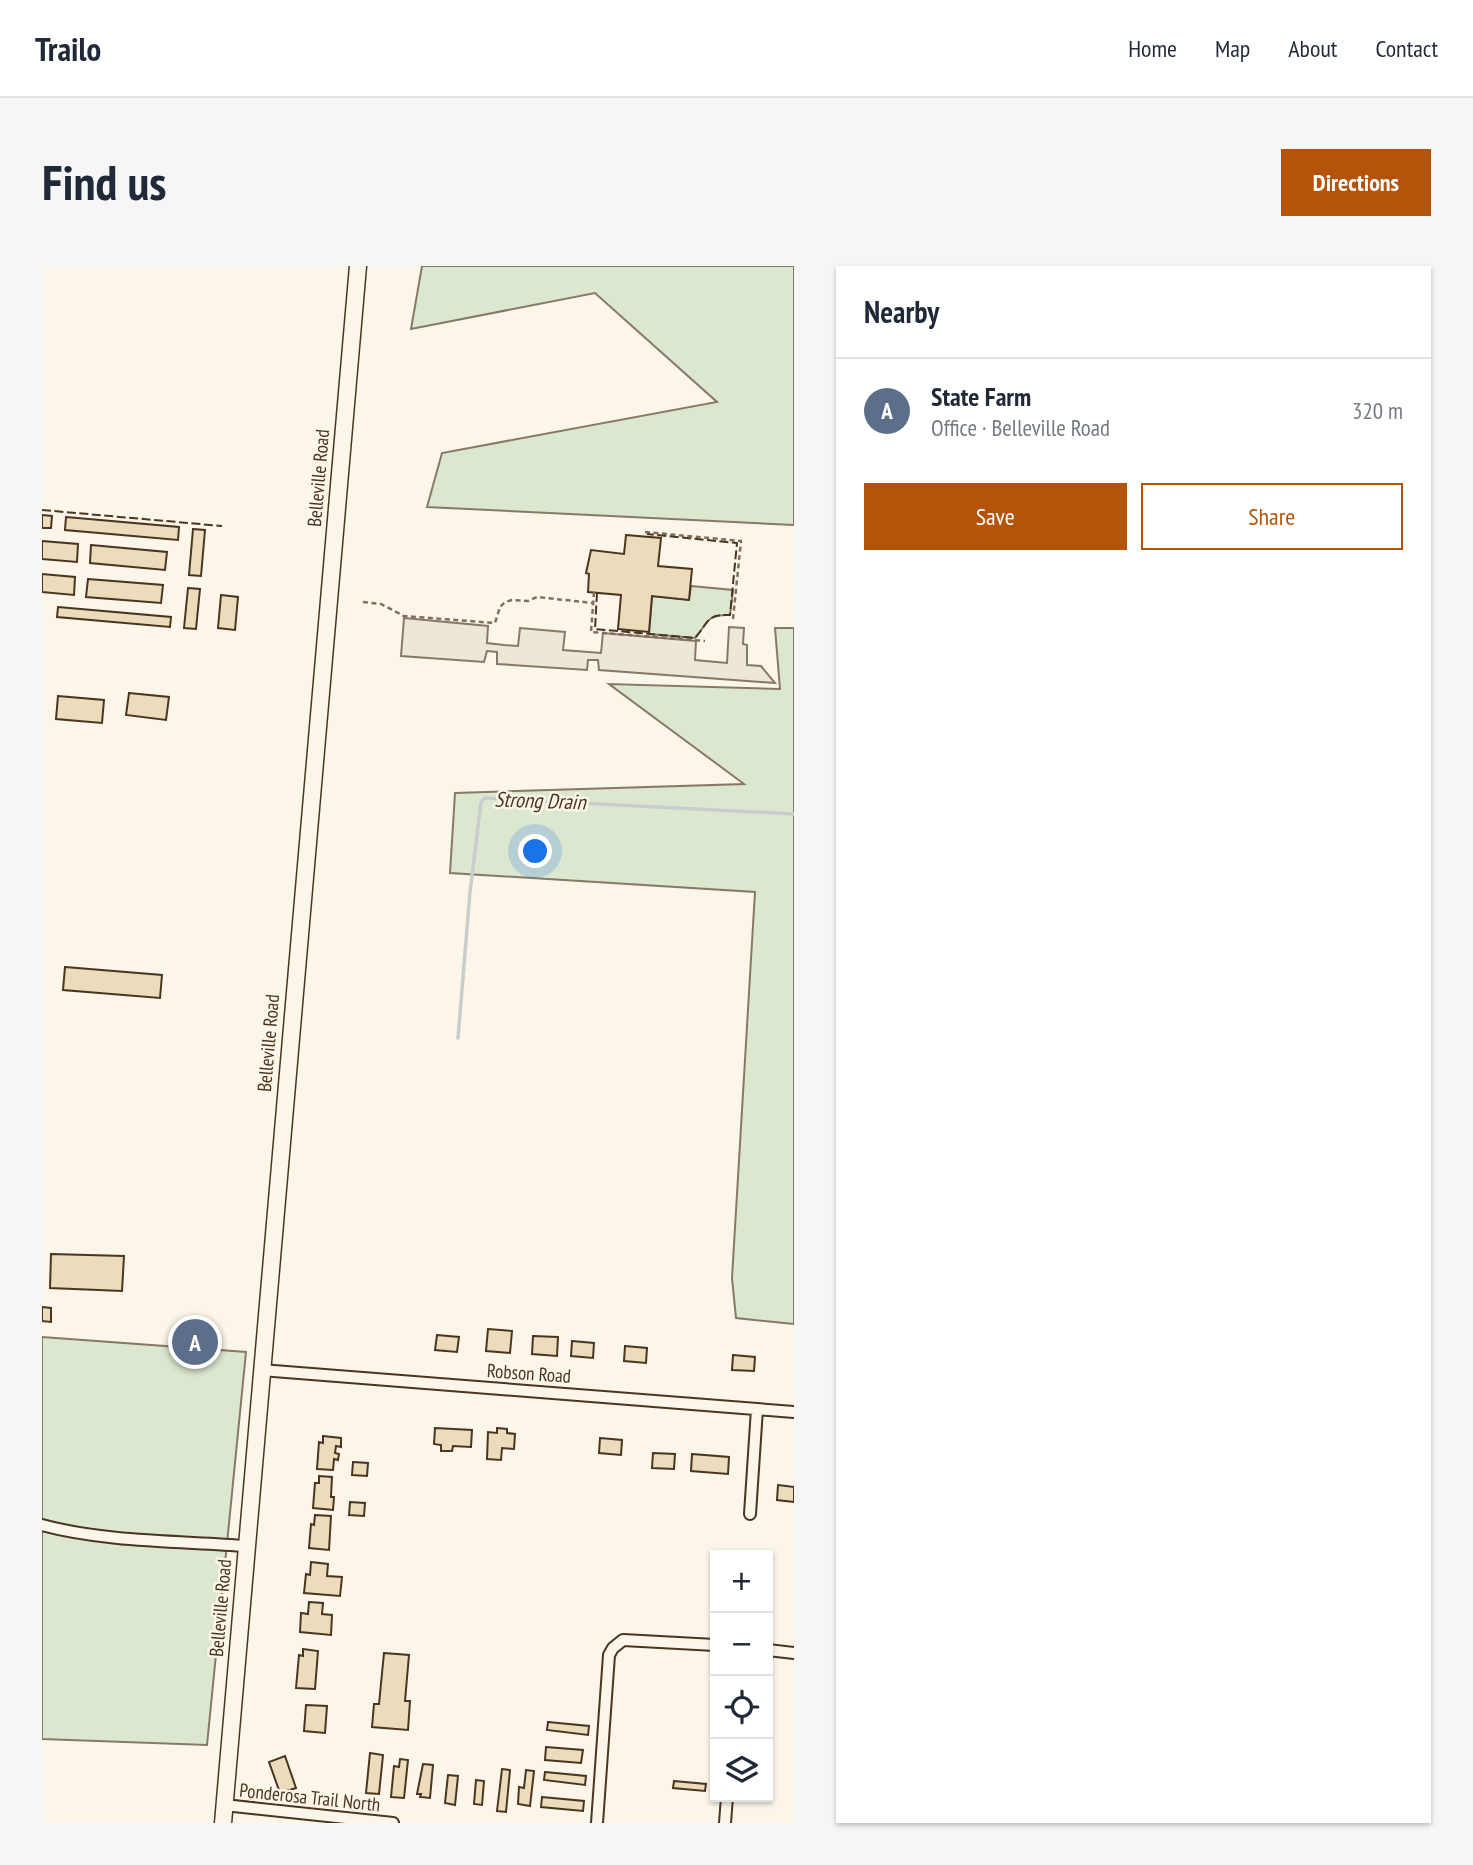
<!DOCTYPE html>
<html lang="en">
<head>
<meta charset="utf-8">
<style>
  body { margin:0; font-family:"PT Sans Narrow",sans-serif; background:#f6f6f7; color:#1f2937 }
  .controls { position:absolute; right:21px; bottom:21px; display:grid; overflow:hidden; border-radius:0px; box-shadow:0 2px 5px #0004 }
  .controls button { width:63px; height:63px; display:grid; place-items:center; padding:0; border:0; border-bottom:2px solid #e0e1e3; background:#fff; color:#1f2937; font:35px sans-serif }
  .you { position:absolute; left:494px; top:586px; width:24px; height:24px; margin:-18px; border:5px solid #fff; border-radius:50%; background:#1a73e8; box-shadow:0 0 0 10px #1a73e833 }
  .badge { display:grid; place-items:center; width:46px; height:46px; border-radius:50%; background:#b45309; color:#fff; font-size:23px; font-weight:700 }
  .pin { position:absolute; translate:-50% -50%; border:4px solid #fff; box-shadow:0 2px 7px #0006 }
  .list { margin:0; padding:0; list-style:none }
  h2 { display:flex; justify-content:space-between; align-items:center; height:91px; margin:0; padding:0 28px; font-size:30px }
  h2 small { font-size:23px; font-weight:400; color:#747a83 }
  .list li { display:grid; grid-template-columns:46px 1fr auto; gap:21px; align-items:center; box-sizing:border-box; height:105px; padding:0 28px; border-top:2px solid #e0e1e3 }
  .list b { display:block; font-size:26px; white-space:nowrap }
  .list p { margin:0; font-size:23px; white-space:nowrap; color:#747a83 }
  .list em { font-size:23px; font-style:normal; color:#747a83 }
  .actions { display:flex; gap:14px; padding:21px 28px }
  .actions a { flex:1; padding:16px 0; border:2px solid #b45309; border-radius:0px; text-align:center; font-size:24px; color:#b45309 }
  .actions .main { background:#b45309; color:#fff }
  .icon { flex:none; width:38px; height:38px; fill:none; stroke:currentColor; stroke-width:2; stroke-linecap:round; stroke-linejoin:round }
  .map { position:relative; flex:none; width:752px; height:1557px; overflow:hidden; border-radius:0px }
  header { display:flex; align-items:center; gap:42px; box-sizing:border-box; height:98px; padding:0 35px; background:#fff; border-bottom:2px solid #e0e1e3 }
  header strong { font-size:33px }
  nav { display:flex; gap:38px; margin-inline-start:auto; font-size:24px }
  .intro { display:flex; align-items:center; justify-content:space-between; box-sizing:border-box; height:168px; padding:0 42px }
  h1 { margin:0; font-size:49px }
  .button { padding:18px 32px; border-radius:0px; background:#b45309; color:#fff; font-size:24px; font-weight:700 }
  main { display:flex; gap:42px; padding:0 42px }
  aside { flex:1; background:#fff; border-radius:0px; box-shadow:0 2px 5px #0004 }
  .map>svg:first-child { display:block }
  .green { fill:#dce7d0; stroke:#887966; stroke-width:2 }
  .parking { fill:#ede7d9; stroke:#887966; stroke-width:2 }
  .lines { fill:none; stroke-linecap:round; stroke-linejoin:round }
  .stream { stroke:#c9cecd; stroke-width:3.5 }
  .building { fill:#ecdcbc; stroke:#4a3520; stroke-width:2 }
  .street-casing { stroke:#4a3520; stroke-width:14 }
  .secondary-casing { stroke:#4a3520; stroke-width:19 }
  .path { stroke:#7f6f5c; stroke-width:2.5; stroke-dasharray:5 3.5; stroke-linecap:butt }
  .street { stroke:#fbf6e9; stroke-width:10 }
  .secondary { stroke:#fbf6e9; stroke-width:16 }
  .fence { stroke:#4a3520; stroke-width:2; stroke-dasharray:9 3.5; stroke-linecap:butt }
  .labels { text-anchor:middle; stroke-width:5; stroke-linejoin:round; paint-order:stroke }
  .street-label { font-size:19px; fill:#4a3520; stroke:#fbf6e9 }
  .water-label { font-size:21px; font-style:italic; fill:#4a3520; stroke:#fbf6e9 }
</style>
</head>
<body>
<header>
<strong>Trailo</strong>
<nav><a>Home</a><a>Map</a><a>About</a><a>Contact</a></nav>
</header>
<div class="intro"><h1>Find us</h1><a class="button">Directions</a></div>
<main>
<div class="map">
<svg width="752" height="1557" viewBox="0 0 752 1557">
  <rect width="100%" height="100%" fill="#fbf6e9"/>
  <!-- green -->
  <path class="green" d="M380 0H752V259L385 241 400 187 675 136 553 27 369 63Z
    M649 320 691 324 688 349C664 348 667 356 653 372L607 368 610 330 647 334Z
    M733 362H752V1058L694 1052 690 1012 713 626 408 607 413 527 702 518 567 418 738 423Z
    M0 1071 204 1086 165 1479 0 1473Z"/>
  <!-- parking -->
  <path class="parking" d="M362 352 446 360 445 377 462 379 476 380 478 362 523 366 521 384 559 387 561 367 654 375 653 394 685 397 687 361 702 362 701 378 705 379V399L719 400 733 417 557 404 556 394H546L545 404 455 398V386L445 385 442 396 359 390Z"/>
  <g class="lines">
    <!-- stream -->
    <path class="stream" d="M416 772 428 626 439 536 443 532 752 548"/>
  </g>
  <!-- building -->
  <path class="building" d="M0 249 10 250 9 262H0Z
    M24 251 137 261 136 274 23 264Z
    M151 263 163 264 159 310 147 309Z
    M584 269 619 272 616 300 650 303 647 334 610 330 607 366 576 363 579 329 546 326 547 308 544 307 549 284 582 288Z
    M0 275 36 278 35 296 0 293Z
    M49 279 125 286 123 304 48 297Z
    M0 308 33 311 32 329 0 326Z
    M46 313 121 319 119 337 44 331Z
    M146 322 158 323 154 363 142 362Z
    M179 329 196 331 193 364 176 362Z
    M16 341 129 351 128 361 15 351Z
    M87 427 127 431 124 454 84 449Z
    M16 430 62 434 60 457 14 453Z
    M23 701 120 709 118 732 21 724Z
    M9 988 82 990 80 1025 8 1022Z
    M0 1041 9 1042V1056L0 1055Z
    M150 1063 165 1064V1068H169L168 1077 160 1080V1087L149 1086V1090L137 1089 139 1074 150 1075Z
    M446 1063 470 1065 468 1087 444 1085Z
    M395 1069 417 1071 415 1086 393 1084Z
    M491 1070 516 1071 515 1090 490 1088Z
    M530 1075 552 1077 551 1092 529 1090Z
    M583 1080 605 1082 604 1097 582 1095Z
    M691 1089 713 1091 712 1105 690 1104Z
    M393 1162 430 1164 429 1181 411 1180 410 1185H399V1179L392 1178Z
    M455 1162 465 1163V1167L473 1168 472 1183 460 1182 459 1194 445 1193 446 1166 455 1167Z
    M281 1170 299 1172V1181L294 1180 293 1187 297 1188 296 1194 292 1193 291 1204 275 1203 277 1176 281 1177Z
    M558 1172 580 1174 579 1189 557 1187Z
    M611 1187 633 1188 632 1203 610 1202Z
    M650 1188 687 1191 686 1208 649 1205Z
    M311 1196 326 1197 325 1210 310 1209Z
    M277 1210 290 1211 289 1231H292L291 1244 271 1242 273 1217H277Z
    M736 1219 752 1221V1236L735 1234Z
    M308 1236 323 1237 322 1250 307 1249Z
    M273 1249 289 1250 287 1284 267 1282 269 1258 272 1259Z
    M269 1296 286 1298 285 1310 300 1311 298 1330 262 1327 264 1308 268 1309Z
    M267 1336 281 1337 280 1348 290 1349 289 1369 258 1366 259 1347 266 1348Z
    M261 1383 276 1385 273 1423 254 1422 257 1389 261 1390Z
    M342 1387 367 1389 363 1435H368L366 1464 330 1461 332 1438H337Z
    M264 1439 285 1440 283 1467 262 1465Z
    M506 1456 547 1460 546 1469 505 1464Z
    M504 1481 541 1484 539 1497 503 1494Z
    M328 1487 341 1489 337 1528 324 1527Z
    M243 1490 254 1522 238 1527 227 1496Z
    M358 1493 366 1494 362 1532 349 1531 352 1500 357 1501Z
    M381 1498 391 1499 388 1532 378 1531 379 1528H375Z
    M460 1503 468 1504 464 1546 455 1545Z
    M484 1504 492 1505 488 1540 476 1538 477 1521 482 1522Z
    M503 1506 544 1510 543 1519 502 1514Z
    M406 1509 416 1510 413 1539 403 1537Z
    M434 1514 442 1515 440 1539 432 1538Z
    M632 1515 664 1518 663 1525 631 1522Z
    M500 1531 542 1535 541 1545 499 1541Z"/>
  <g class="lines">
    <defs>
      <path id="street" d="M219 1104 752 1146
        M708 1248 715 1143
        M0 1259C62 1276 139 1275 204 1280
        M726 1384 752 1387
        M182 1539 351 1557
        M555 1557 567 1389 571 1382 581 1374 673 1379
        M683 1557 685 1531"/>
      <path id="secondary" d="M181 1557 316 0"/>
    </defs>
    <!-- street casing -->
    <use href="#street" class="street-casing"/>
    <!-- secondary casing -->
    <use href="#secondary" class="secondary-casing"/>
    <!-- path -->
    <path class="path" d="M603 266 699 275 691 353
      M552 326 549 366 663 375
      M321 336 339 338 362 350 453 357 458 341 463 336 470 334 486 335 495 331 551 337"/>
    <!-- street -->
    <use href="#street" class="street"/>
    <!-- secondary -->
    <use href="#secondary" class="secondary"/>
    <!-- fence -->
    <path class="fence" d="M0 244 180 260
      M555 327 553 363 653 372C667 356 664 348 688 349L695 277 605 268"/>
  </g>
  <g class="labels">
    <!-- street labels -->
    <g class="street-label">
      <text transform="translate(276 212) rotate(-85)" y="7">Belleville Road</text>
      <text transform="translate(226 777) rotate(-85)" y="7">Belleville Road</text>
      <text transform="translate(487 1107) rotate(4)" y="7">Robson Road</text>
      <text transform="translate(178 1342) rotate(-85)" y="7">Belleville Road</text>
      <text transform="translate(268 1531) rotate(6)" y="7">Ponderosa Trail North</text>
    </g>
    <!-- water labels -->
    <g class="water-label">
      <text transform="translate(498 535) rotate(2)" y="7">Strong Drain</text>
    </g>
  </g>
</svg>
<div class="controls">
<button>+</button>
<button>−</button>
<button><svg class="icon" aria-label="locate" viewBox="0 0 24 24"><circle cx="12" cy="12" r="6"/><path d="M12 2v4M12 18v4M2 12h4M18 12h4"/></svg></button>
<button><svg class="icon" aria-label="layers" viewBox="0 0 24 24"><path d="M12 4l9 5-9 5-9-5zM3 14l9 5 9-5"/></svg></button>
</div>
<div class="you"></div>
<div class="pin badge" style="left:153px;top:1076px;background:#5c6f8a">A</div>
</div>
<aside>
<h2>Nearby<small></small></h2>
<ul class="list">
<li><span class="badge" style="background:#5c6f8a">A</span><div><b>State Farm</b><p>Office · Belleville Road</p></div><em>320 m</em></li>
</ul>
<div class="actions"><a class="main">Save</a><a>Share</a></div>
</aside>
</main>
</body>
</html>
